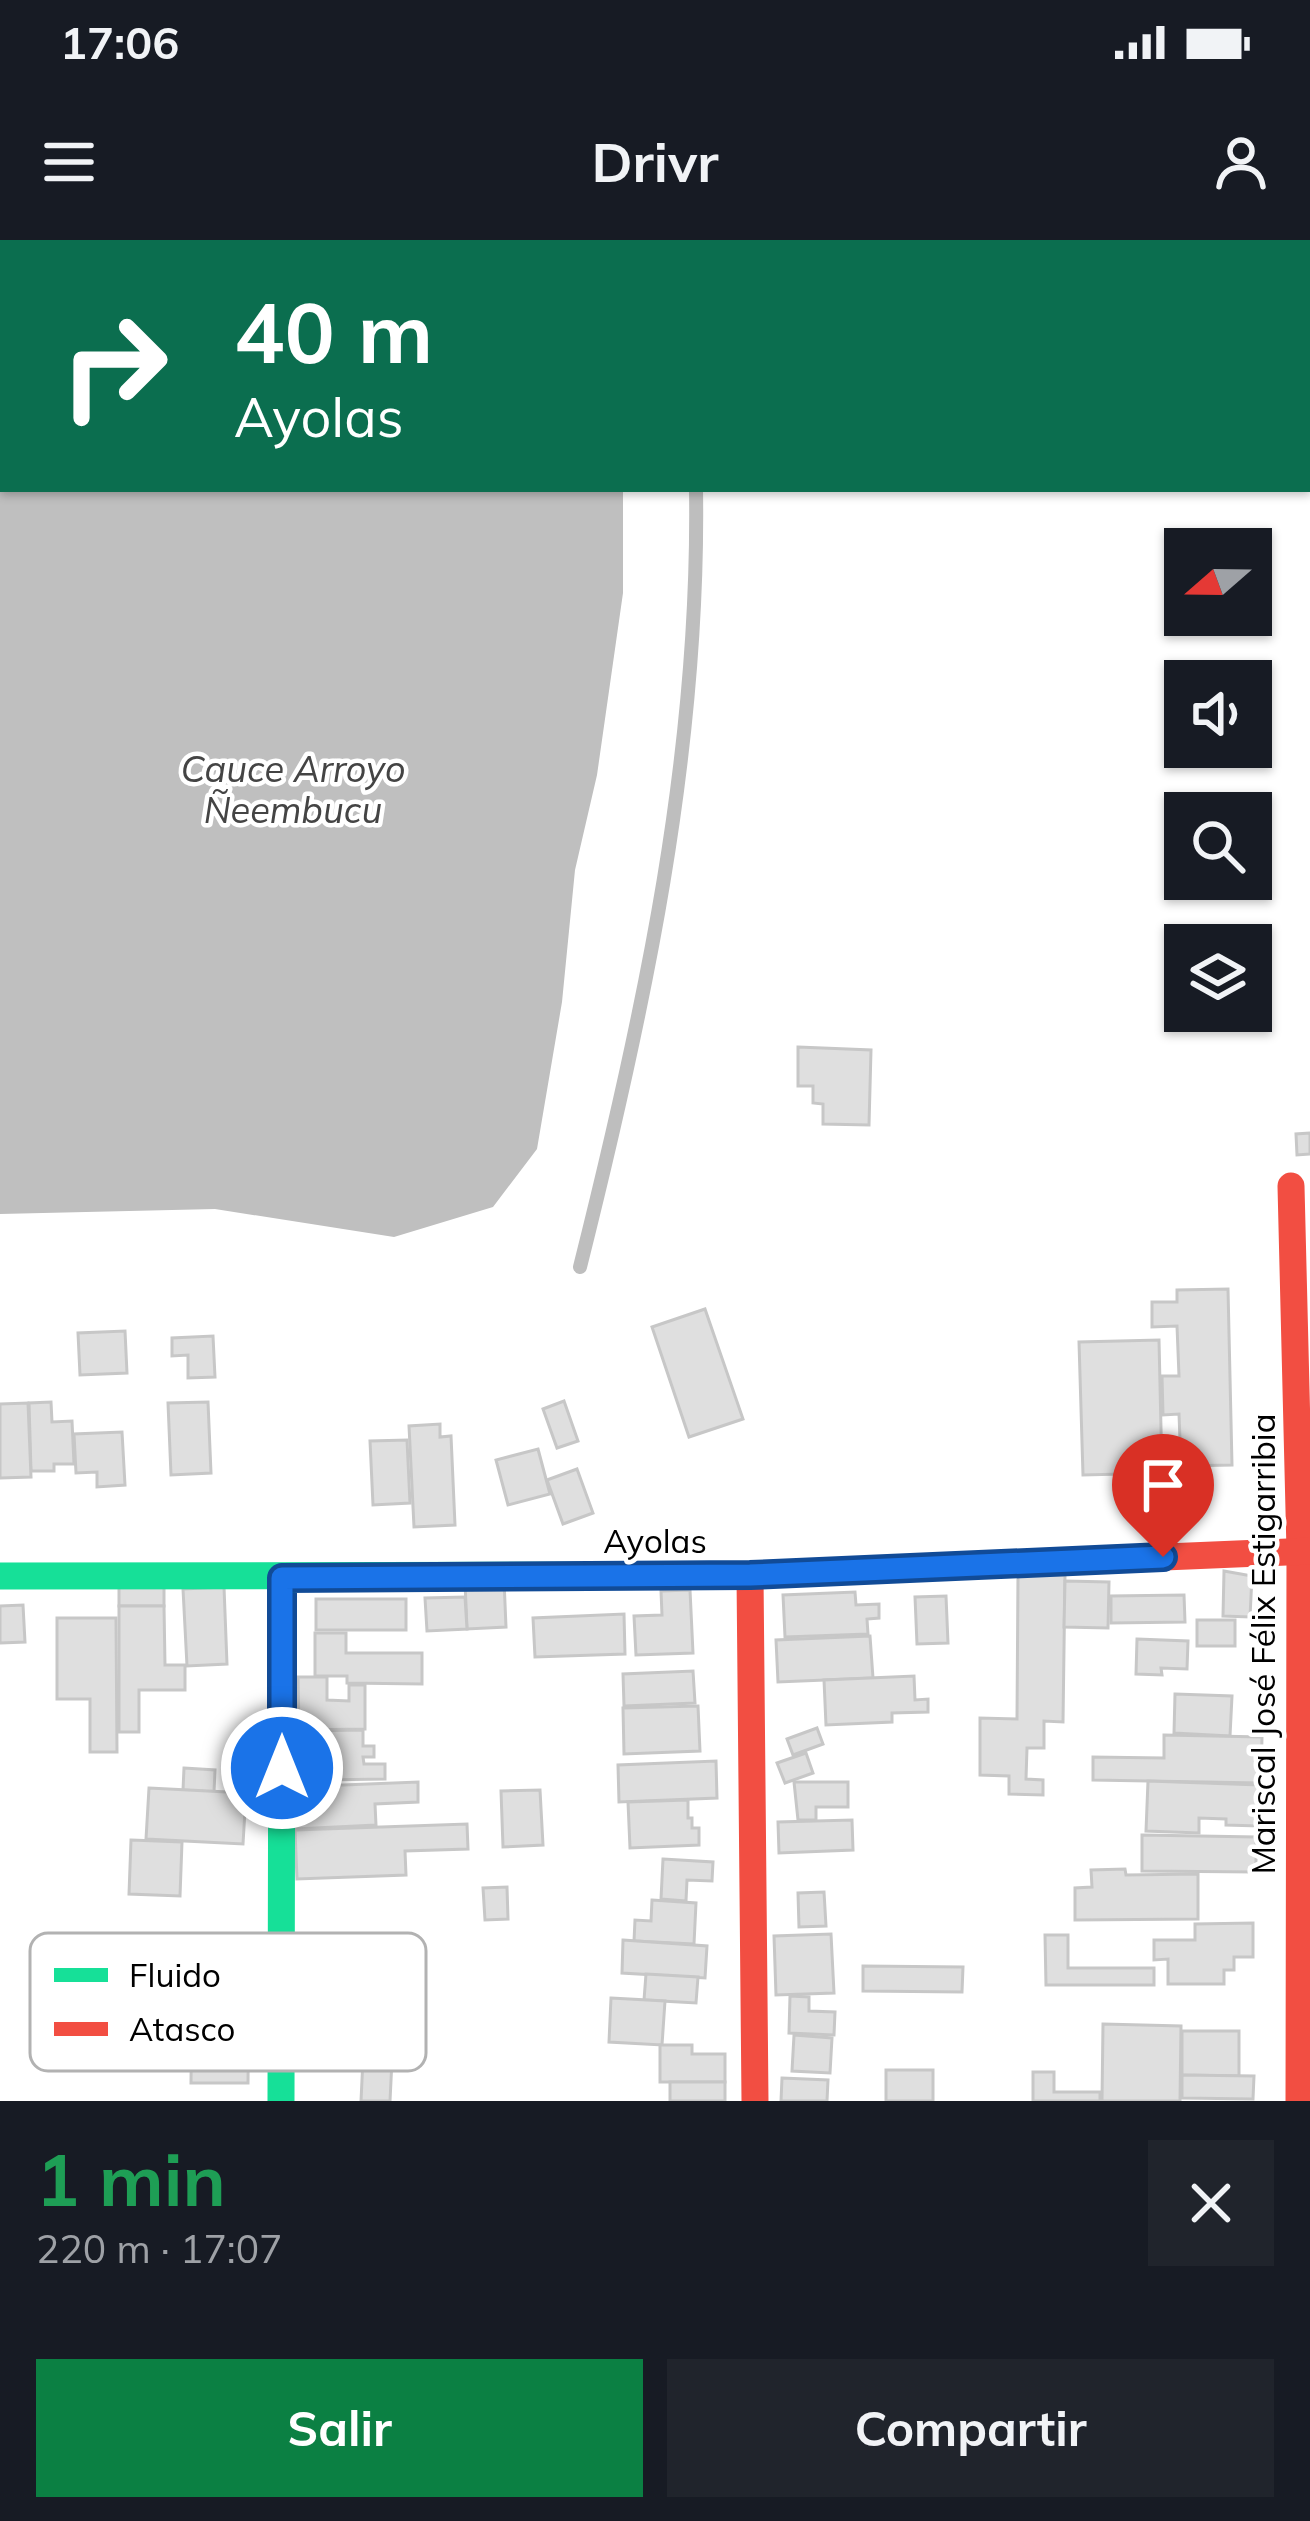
<!DOCTYPE html>
<html lang="es">
<head>
<meta charset="utf-8">
<style>
	:root { --surface:#171b24; --page:#20242c; --text:#f1f3f6; --muted:#9ea1a6; --accent:#0b8043 }
	body { margin:0; font-family:Mulish,sans-serif; background:var(--page); color:var(--text); height:100vh; display:flex; flex-direction:column; font-size:45px; white-space:nowrap }
	* { box-sizing:border-box; margin:0 }
	p { font-size:39px; color:var(--muted) }
	.icon { flex:none; width:66px; height:66px; fill:none; stroke:currentColor; stroke-width:2; stroke-linecap:round; stroke-linejoin:round }
	.map { position:relative; height:1861px; overflow:hidden }
	.sheet { display:flex; flex-direction:column; background:var(--surface); flex:1 }
	.sheet>* { flex:none }
	.hud { position:absolute; left:0px; top:0px; width:1311px; height:252px; box-shadow:0 3px 9px #0004; background:#0b6e4f; color:#fff; overflow:hidden }
	.needle { width:78px; rotate:250deg }
	.buttons { position:absolute; left:1164px; top:288px; display:grid; gap:24px }
	.buttons a { display:grid; place-items:center; width:108px; height:108px; border-radius:0px; background:var(--surface); box-shadow:0 3px 9px #0004; font-size:60px }
	.pin { position:absolute; display:grid; place-items:center; width:102px; height:102px; color:#fff; margin:-123px -51px; border-radius:50% 50% 50% 0; rotate:-45deg; box-shadow:0 0 12px #0007 }
	.pin .icon { rotate:45deg }
	.me { position:absolute; width:132px; margin:-66px; rotate:0deg; stroke-linejoin:round; filter:drop-shadow(0 0 9px #0008) }
	.turn { display:flex; align-items:center; gap:42px; height:252px; padding:0 36px; font-size:54px }
	.turn .icon { width:156px; height:156px; stroke-width:2.5 }
	.turn b { display:block; font-size:84px; line-height:102px }
	.round { display:grid; place-items:center; flex:none; width:126px; height:126px; border-radius:0px; background:var(--page) }
	.summary { display:flex; align-items:center; justify-content:space-between; height:204px; padding:0 36px }
	h1 { font-size:72px; font-weight:700; line-height:90px; color:#1e9e55 }
	.cta { display:flex; gap:24px; margin-top:auto; padding:24px 36px }
	.cta a { flex:1; height:138px; border-radius:0px; background:var(--accent); color:#fff; font-size:48px; font-weight:700; line-height:138px; text-align:center }
	.cta a+a { background:var(--page); color:var(--text) }
	.status { display:flex; justify-content:space-between; align-items:center; height:84px; padding:0 60px; background:var(--surface); direction:ltr }
	.status svg { height:33px; fill:currentColor }
	header { display:flex; justify-content:space-between; align-items:center; height:156px; padding:0 36px; background:var(--surface); font-size:54px; font-weight:700 }
	.map>svg:first-child { display:block }
	.water { fill:#bfbfbf }
	.building { fill:#dfdfdf; stroke:#c7c7c7; stroke-width:3 }
	.lines { fill:none; stroke-linecap:round; stroke-linejoin:round }
	.lane { stroke:#bebebe; stroke-width:14 }
	.street { stroke:#bebebe; stroke-width:27 }
	.fast { stroke:#16e098; stroke-width:27 }
	.jam { stroke:#f24e42; stroke-width:27 }
	.route-casing { stroke:#114b97; stroke-width:30 }
	.route { stroke:#1a73e8; stroke-width:21 }
	.labels { text-anchor:middle; dominant-baseline:central; stroke-width:9; stroke-linejoin:round; paint-order:stroke }
	.street-label { font-size:33px; fill:#000; stroke:#fff }
	.water-label { font-size:36px; font-style:italic; fill:#444; stroke:#fff }
	.key { fill:#fff; stroke:#b2b2b2; stroke-width:3 }
	.key-label { font-size:33px; fill:#000 }
</style>
</head>
<body>
<div class="status"><b>17:06</b><svg viewBox="0 0 49 12"><path d="M0 12V9h3v3zM5 12V6h3v6zM10 12V3h3v9zM15 12V0h3v12zM26 1h20v11H26zM47 4h2v5h-2z"/></svg></div>
<header><svg class="icon" aria-label="menu" viewBox="0 0 24 24"><path d="M4 6h16M4 12h16M4 18h16"/></svg>Drivr<svg class="icon" aria-label="person" viewBox="0 0 24 24"><circle cx="12" cy="8" r="4"/><path d="M4 21q1-7 8-7t8 7"/></svg></header>
<div class="map">
<svg width="1310" height="1861" viewBox="0 0 1310 1861">
	<rect width="100%" height="100%" fill="#fff"/>
	<path class="water" d="M0 0H625L626 3H3V249H623V353L597 535 575 630 562 762 537 909 493 967 394 997 215 969 0 974Z"/>
	<g class="building">
		<path d="M798 807 871 810 869 885 823 884V864L813 863V846H798Z"/>
		<path d="M1310 893V914L1297 915 1296 894Z"/>
		<path d="M1228 1049 1232 1225 1181 1226 1179 1174 1163 1175 1162 1136H1179L1177 1086 1152 1087V1062H1177V1050Z"/>
		<path d="M705 1069 743 1179 689 1197 652 1087Z"/>
		<path d="M125 1091 127 1133 80 1135 78 1093Z"/>
		<path d="M213 1096 215 1137 188 1138V1115L172 1116V1098Z"/>
		<path d="M1159 1100 1162 1233 1083 1235 1079 1102Z"/>
		<path d="M564 1161 578 1201 557 1208 543 1169Z"/>
		<path d="M51 1162 52 1182 72 1181 74 1224H54V1231H31L29 1163Z"/>
		<path d="M208 1162 211 1233 171 1235 168 1163Z"/>
		<path d="M28 1163 31 1237 0 1238V1164Z"/>
		<path d="M440 1184V1197L451 1196 455 1285 414 1287 409 1186Z"/>
		<path d="M122 1192 125 1245 97 1247V1232L76 1233 74 1194Z"/>
		<path d="M407 1200 410 1263 373 1265 370 1201Z"/>
		<path d="M538 1209 550 1254 508 1265 496 1220Z"/>
		<path d="M577 1229 593 1273 563 1284 547 1240Z"/>
		<path d="M1224 1331 1252 1336 1250 1377 1223 1376Z"/>
		<path d="M1018 1334 1065 1335 1063 1482 1044 1481V1508H1027L1026 1539 1043 1540V1555L1009 1554V1536L980 1535V1478L1017 1479Z"/>
		<rect x="119" y="1340" width="45" height="26"/>
		<path d="M504 1340 506 1387 467 1389 465 1342Z"/>
		<path d="M1065 1341 1109 1342 1108 1388 1064 1387Z"/>
		<path d="M224 1347 227 1424 187 1426 183 1349Z"/>
		<path d="M690 1350 693 1413 636 1415 634 1376 662 1375 661 1351Z"/>
		<path d="M855 1352 856 1365 879 1364V1378L867 1379 868 1394 785 1397 783 1355Z"/>
		<path d="M1184 1355 1185 1382 1111 1383V1356Z"/>
		<path d="M946 1356 948 1403 917 1404 915 1357Z"/>
		<path d="M465 1357 467 1389 427 1391 425 1358Z"/>
		<rect x="316" y="1359" width="90" height="31"/>
		<path d="M23 1365 25 1402 0 1403V1366Z"/>
		<path d="M119 1366H164L165 1425H185V1450H139V1492H119Z"/>
		<path d="M624 1374 625 1414 535 1417 533 1378Z"/>
		<path d="M57 1378H116L117 1512H90V1459H57Z"/>
		<rect x="1197" y="1380" width="38" height="26"/>
		<path d="M315 1393H346V1413H422V1444L347 1443V1436H315Z"/>
		<path d="M870 1396 873 1438 778 1442 776 1400Z"/>
		<path d="M1137 1399 1188 1401 1187 1429 1161 1428 1162 1435 1136 1434Z"/>
		<path d="M693 1431 695 1463 624 1466 623 1434Z"/>
		<path d="M914 1436 915 1460 928 1459V1472L892 1473V1482L826 1485 824 1440Z"/>
		<path d="M298 1437H327V1460L349 1461V1445H365V1489L299 1490Z"/>
		<path d="M1175 1454 1232 1456 1230 1496 1174 1493Z"/>
		<path d="M698 1466 700 1511 624 1514 623 1468Z"/>
		<path d="M817 1488 823 1504 793 1515 787 1499Z"/>
		<path d="M363 1490V1506H374V1517H363L364 1524H385V1539L320 1540V1513H299V1491Z"/>
		<path d="M1164 1495 1262 1497 1261 1543 1093 1540V1517L1164 1518Z"/>
		<path d="M806 1513 813 1533 785 1543 777 1523Z"/>
		<path d="M716 1521 717 1558 619 1562 618 1525Z"/>
		<path d="M184 1528 215 1530 214 1552 183 1550Z"/>
		<path d="M1148 1541 1260 1545 1259 1586 1226 1585V1579L1199 1578V1593L1146 1591Z"/>
		<path d="M418 1542V1562L375 1564 376 1585 295 1589 293 1547Z"/>
		<path d="M794 1542H848V1567H816V1580H798Z"/>
		<path d="M149 1548 246 1553 243 1604 146 1599Z"/>
		<path d="M540 1550 543 1605 503 1607 501 1551Z"/>
		<path d="M688 1560V1578H692V1588H699V1605L630 1608 628 1562Z"/>
		<path d="M852 1580 853 1610 779 1613 778 1582Z"/>
		<path d="M467 1584 468 1609 405 1611 406 1635 297 1639 295 1590Z"/>
		<path d="M1142 1595 1256 1597V1632L1142 1631Z"/>
		<path d="M131 1600 182 1602 180 1656 129 1654Z"/>
		<path d="M663 1619 713 1622 712 1641 687 1640 686 1661 661 1659Z"/>
		<path d="M1125 1629 1126 1635 1198 1634V1679L1075 1680V1648L1092 1647 1091 1630Z"/>
		<path d="M507 1647 508 1679 485 1680 483 1648Z"/>
		<path d="M824 1652 826 1686 799 1687 798 1653Z"/>
		<path d="M652 1660 696 1663 694 1704 634 1701 635 1680 651 1681Z"/>
		<path d="M1253 1683V1717H1234V1730H1224V1744H1168V1719L1154 1720V1700H1195V1684Z"/>
		<path d="M831 1694 834 1753 776 1755 774 1696Z"/>
		<path d="M1045 1695H1068V1728H1154V1745H1046Z"/>
		<path d="M623 1700 707 1706 705 1738 622 1733Z"/>
		<path d="M863 1726 963 1727 962 1752 863 1751Z"/>
		<path d="M646 1734 698 1737 696 1763 644 1760Z"/>
		<path d="M192 1743H249L248 1843H191Z"/>
		<path d="M790 1756 809 1757V1771L835 1772 834 1795 789 1793Z"/>
		<path d="M611 1758 665 1761 662 1805 609 1802Z"/>
		<path d="M1103 1784 1181 1786 1180 1861H1102Z"/>
		<path d="M1182 1791H1239V1836L1182 1835Z"/>
		<path d="M794 1795 832 1798 830 1833 792 1831Z"/>
		<path d="M660 1805H692V1814H725V1842H660Z"/>
		<path d="M363 1819 392 1820 390 1861H361Z"/>
		<rect x="886" y="1830" width="47" height="31"/>
		<path d="M1033 1832H1054V1852H1100V1861H1033Z"/>
		<path d="M1182 1835 1254 1836 1253 1859 1182 1858Z"/>
		<path d="M782 1838 828 1840 827 1861H781Z"/>
		<rect x="670" y="1842" width="55" height="19"/>
	</g>
	<g class="lines">
		<g class="lane">
			<path d="M693 0V3"/>
			<path d="M580 1027C644 772 700 513 696 249"/>
		</g>
		<g class="street">
			<path d="M1098 0V3"/>
			<path d="M1308 55H1310"/>
		</g>
		<g class="fast">
			<path d="M0 1336 750 1335 834 1331"/>
			<path d="M281 1861 282 1338"/>
		</g>
		<g class="jam">
			<path d="M1291 946 1300 1311 1299 1861"/>
			<path d="M834 1331 1310 1311"/>
			<path d="M750 1335 755 1861"/>
		</g>
	</g>
	<g class="lines">
		<defs>
			<path id="route" d="M282 1528V1338L750 1335 1163 1317"/>
		</defs>
		<use href="#route" class="route-casing"/>
		<use href="#route" class="route"/>
	</g>
	<g class="labels">
		<g class="street-label">
			<text x="655" y="1300">Ayolas</text>
			<text transform="translate(1262 1404) rotate(-90)">Mariscal José Félix Estigarribia</text>
		</g>
		<g class="water-label">
			<text x="293" y="528">Cauce Arroyo<tspan x="293" dy="41">Ñeembucu</tspan></text>
		</g>
	</g>
	<rect x="30" y="1693" width="396" height="138" rx="18" class="key"/>
	<rect x="54" y="1728" width="54" height="14" fill="#16e098"/>
	<rect x="54" y="1782" width="54" height="14" fill="#f24e42"/>
	<g class="key-label">
		<text x="129" y="1747">Fluido</text>
		<text x="129" y="1801">Atasco</text>
	</g>
</svg>
<div class="buttons">
<a><svg class="needle" viewBox="-14 -14 28 28"><path d="M0-13l5 13h-10z" fill="#e53935"/><path d="M0 13l5-13h-10z" fill="#9ea1a6"/></svg></a>
<a><svg class="icon" aria-label="sound" viewBox="0 0 24 24"><path d="M4 9h4l5-4v14l-5-4H4zM17 9q2 3 0 6"/></svg></a>
<a><svg class="icon" aria-label="search" viewBox="0 0 24 24"><circle cx="10" cy="10" r="6"/><path d="M15 15l6 6"/></svg></a>
<a><svg class="icon" aria-label="layers" viewBox="0 0 24 24"><path d="M12 4l9 5-9 5-9-5zM3 14l9 5 9-5"/></svg></a>
</div>
<div class="pin" style="left:1163px;top:1317px;background:#d93025"><svg class="icon" aria-label="arrive" viewBox="0 0 24 24"><path d="M6 21V4h12l-3 4 3 4H6"/></svg></div>
<svg class="me" style="left:282px;top:1528px" viewBox="-20 -20 40 40"><circle r="17" fill="#1a73e8" stroke="#fff" stroke-width="3"/><path d="M0-11L8 9 0 5-8 9z" fill="#fff"/></svg>
<div class="hud">
<div class="turn"><svg class="icon" aria-label="right" viewBox="0 0 24 24"><path d="M7 20v-9h11M14 6l5 5-5 5"/></svg><div><b>40 m</b>Ayolas</div></div>
</div>
</div>
<section class="sheet">
<div class="summary"><div><h1>1 min</h1><p>220 m · 17:07</p></div><a class="round"><svg class="icon" aria-label="close" viewBox="0 0 24 24"><path d="M6 6l12 12M18 6L6 18"/></svg></a></div>
<div class="cta"><a>Salir</a><a>Compartir</a></div>
</section>
</body>
</html>
